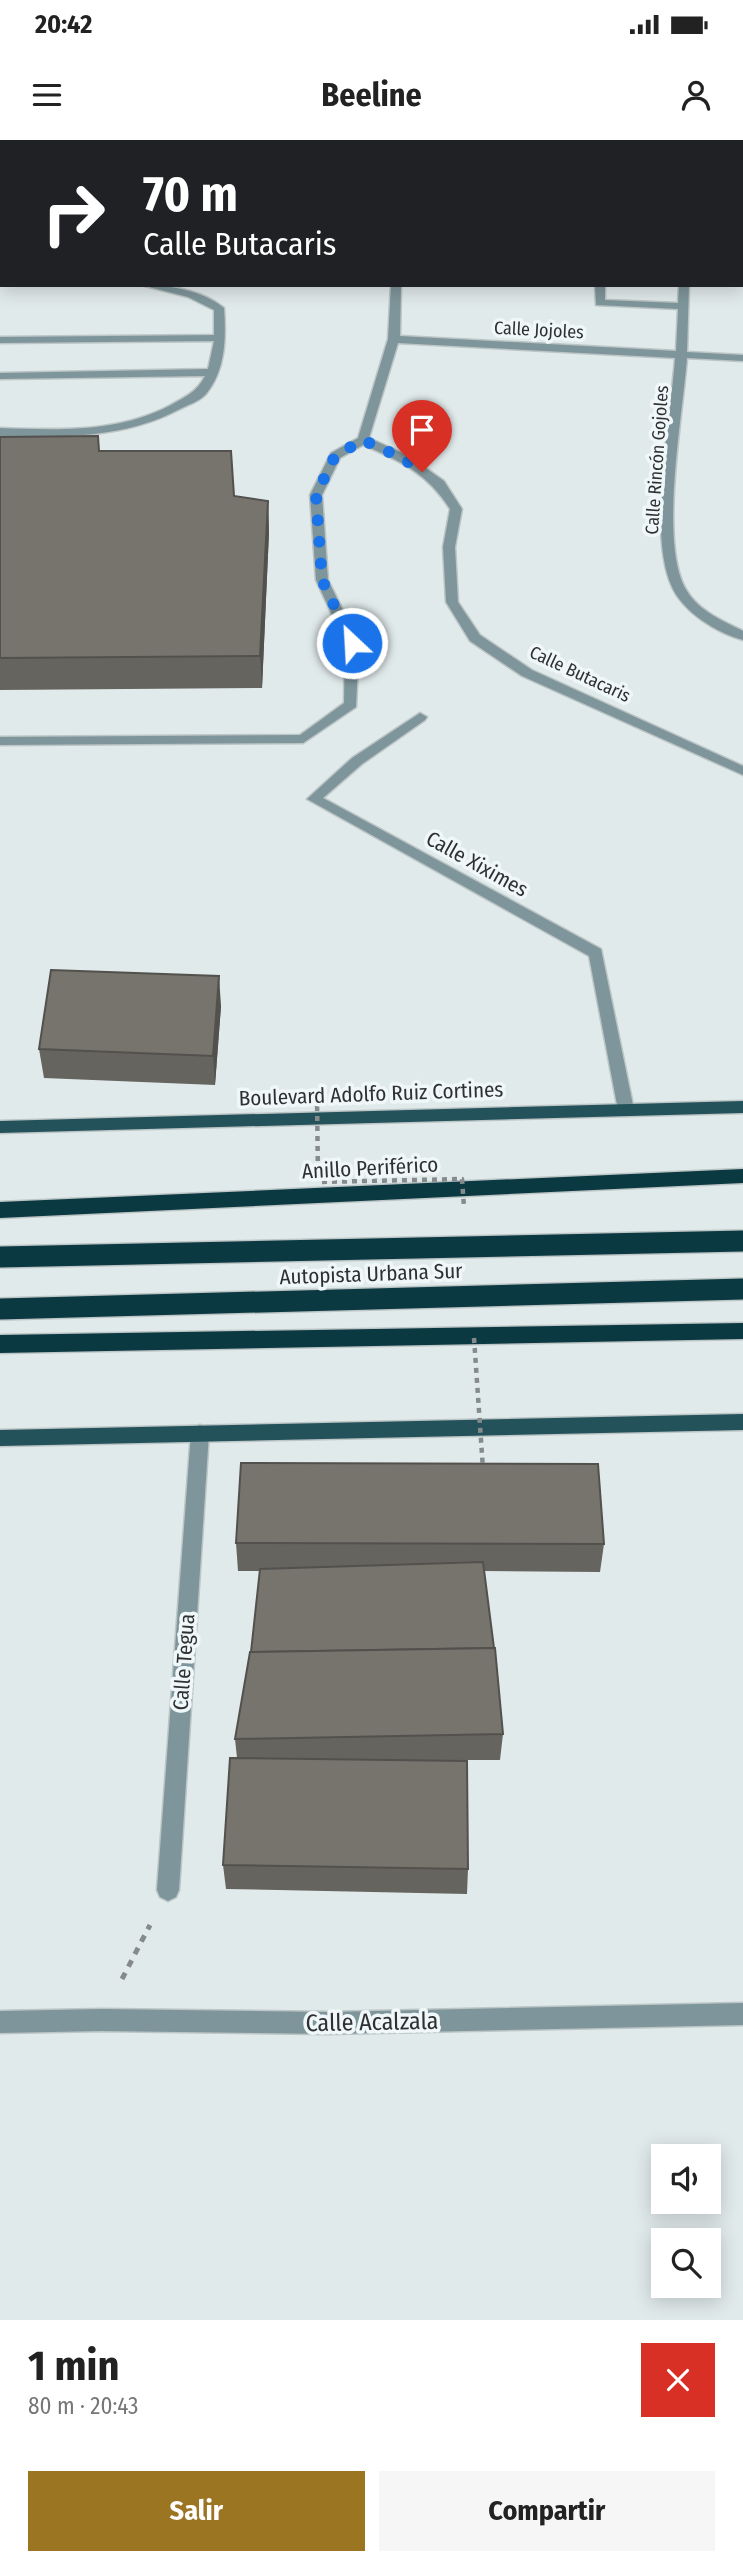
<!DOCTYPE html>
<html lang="es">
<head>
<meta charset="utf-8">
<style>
	:root { --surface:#fff; --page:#f6f6f6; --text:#222; --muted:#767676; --accent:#9b7521 }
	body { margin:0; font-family:"Fira Sans Condensed",sans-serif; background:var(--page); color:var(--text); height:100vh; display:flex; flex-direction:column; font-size:26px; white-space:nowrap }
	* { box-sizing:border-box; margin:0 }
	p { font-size:23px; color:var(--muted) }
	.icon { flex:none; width:38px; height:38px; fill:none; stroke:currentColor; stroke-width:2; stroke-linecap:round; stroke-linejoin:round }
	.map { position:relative; height:2180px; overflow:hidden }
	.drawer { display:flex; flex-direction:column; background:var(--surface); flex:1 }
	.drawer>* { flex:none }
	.guide { position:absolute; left:0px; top:0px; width:744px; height:147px; box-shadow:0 4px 18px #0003; background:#202124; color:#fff; overflow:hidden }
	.fabs { position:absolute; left:651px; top:2004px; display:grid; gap:14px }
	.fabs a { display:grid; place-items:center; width:70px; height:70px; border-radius:0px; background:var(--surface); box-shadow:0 4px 18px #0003; font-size:35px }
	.pin { position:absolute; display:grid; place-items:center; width:60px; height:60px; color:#fff; margin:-72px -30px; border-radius:50% 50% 50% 0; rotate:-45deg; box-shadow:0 0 7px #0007 }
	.pin .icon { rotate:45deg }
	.me { position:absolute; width:77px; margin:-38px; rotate:335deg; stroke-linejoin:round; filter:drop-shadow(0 0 5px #0008) }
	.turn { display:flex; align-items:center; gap:24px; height:147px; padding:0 28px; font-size:32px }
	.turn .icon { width:91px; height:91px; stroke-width:2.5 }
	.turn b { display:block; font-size:49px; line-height:60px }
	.round { display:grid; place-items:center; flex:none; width:74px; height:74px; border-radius:0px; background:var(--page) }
	.headline { display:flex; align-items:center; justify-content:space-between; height:119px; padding:0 28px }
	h1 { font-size:42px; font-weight:700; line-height:52px }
	.cta { display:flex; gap:14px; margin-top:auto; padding:14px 28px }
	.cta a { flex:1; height:80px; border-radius:0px; background:var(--accent); color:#fff; font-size:28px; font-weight:700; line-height:80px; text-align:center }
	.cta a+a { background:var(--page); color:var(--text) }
	.status { display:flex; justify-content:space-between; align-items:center; height:49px; padding:0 35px; background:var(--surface); direction:ltr }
	.status svg { height:19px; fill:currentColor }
	header { display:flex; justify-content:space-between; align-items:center; height:91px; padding:0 28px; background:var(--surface); font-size:32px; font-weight:700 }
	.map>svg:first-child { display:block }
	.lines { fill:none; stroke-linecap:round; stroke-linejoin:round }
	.minor-casing { stroke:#bdc5c6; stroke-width:3 }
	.major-casing { stroke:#bdc5c6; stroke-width:3 }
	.highway-casing { stroke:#bdc5c6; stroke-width:3 }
	.path { stroke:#858b8c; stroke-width:5; stroke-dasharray:7 7; stroke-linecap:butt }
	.minor { fill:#7e969b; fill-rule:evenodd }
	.major { fill:#23525b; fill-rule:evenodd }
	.highway { fill:#0b3941; fill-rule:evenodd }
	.highway-bridge-casing { stroke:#bdc5c6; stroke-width:24; stroke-linecap:butt }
	.path-bridge { stroke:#858b8c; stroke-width:4.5; stroke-dasharray:5 5; stroke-linecap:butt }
	.highway-bridge { stroke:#0b3941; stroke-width:21 }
	.wall { fill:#66645f }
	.shaded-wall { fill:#53514d }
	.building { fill:#77746e; stroke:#53514d; stroke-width:2 }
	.route { stroke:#1a73e8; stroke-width:12; stroke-dasharray:0 21.6 }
	.labels { text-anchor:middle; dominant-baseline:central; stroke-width:7; stroke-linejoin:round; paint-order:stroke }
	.far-street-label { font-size:18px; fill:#2e3132; stroke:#eff7f9 }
	.street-label { font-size:21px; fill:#2e3132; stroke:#eff7f9 }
	.near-street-label { font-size:24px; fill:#2e3132; stroke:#eff7f9 }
</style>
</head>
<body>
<div class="status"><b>20:42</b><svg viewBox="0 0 49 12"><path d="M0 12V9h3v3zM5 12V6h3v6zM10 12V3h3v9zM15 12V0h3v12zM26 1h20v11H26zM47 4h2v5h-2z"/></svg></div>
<header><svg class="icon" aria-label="menu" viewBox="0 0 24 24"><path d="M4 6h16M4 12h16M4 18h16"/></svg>Beeline<svg class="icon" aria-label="person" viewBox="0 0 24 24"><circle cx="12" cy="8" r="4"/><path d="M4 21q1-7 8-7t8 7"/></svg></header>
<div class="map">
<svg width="743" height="2180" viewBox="0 0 743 2180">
	<rect width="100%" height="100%" fill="#e1eaeb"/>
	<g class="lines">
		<defs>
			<g id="minor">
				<path d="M145 0H155L144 2Z"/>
				<rect x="430" y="0" width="10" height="2"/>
				<rect x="723" y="0" width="10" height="2"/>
				<rect x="0" y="130" width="2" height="6"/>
				<path d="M141 145C169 145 202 150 224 168 226 197 226 230 206 254 199 262 187 265 178 270 122 299 62 297 0 296V288C58 290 116 293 169 266 185 257 197 252 205 236L0 239V233L208 229 214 201 0 203V197L214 195V170L188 157Z"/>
				<path d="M391 145H401L400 196 676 211 678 169 596 165 595 145H605V160L678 163 679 145H689L687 212 743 215V221L687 218C683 274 658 406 687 451 699 471 723 481 743 491V500C717 493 683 472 672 447 647 393 671 278 675 218L398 203 369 298 409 316 444 341 462 369 455 407 458 462 480 495 532 530 743 626V635L522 536 470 501 446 462 443 407 450 369C426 332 402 322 363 305L340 318 322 355 328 440 359 503 356 567 303 603 0 605V597L300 595 344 563 345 503 316 440 310 355 331 313 358 298 388 199Z"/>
				<path d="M420 573 427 577 425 580 362 624 323 658 601 809 634 970 632 974 626 976 618 970 589 816 307 659 352 618Z"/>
				<path d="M200 1285 207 1288 209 1293 179 1750 176 1757 168 1761 160 1757 157 1750 191 1293 193 1288Z"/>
				<path d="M743 1863V1885L328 1894 102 1891 0 1893V1871L102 1869 328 1872Z"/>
			</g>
			<g id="major">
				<path d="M743 961V973L0 993V981Z"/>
				<path d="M743 1274V1290L0 1306V1290Z"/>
			</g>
			<g id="highway">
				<path d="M743 1029V1043L0 1078V1062Z"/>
				<path d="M743 1183V1199L0 1213V1195Z"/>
			</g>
		</defs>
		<use href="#minor" class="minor-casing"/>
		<use href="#major" class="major-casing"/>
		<use href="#highway" class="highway-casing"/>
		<path class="path" d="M122 1839 150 1785"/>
		<use href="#minor" class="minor"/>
		<use href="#major" class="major"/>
		<use href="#highway" class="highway"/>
		<defs>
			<g id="highway-bridge">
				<path d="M0 1117 743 1101"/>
				<path d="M0 1169 743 1149"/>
			</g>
		</defs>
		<use href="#highway-bridge" class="highway-bridge-casing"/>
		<g class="path-bridge">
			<path d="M317 956 318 1042 462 1039 464 1067"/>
			<path d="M474 1198 483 1329"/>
		</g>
		<use href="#highway-bridge" class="highway-bridge"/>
	</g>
	<g class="wall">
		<path d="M0 297 100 311 234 356 268 361 269 392 262 548 0 550Z"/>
		<path d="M221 866 215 945 44 938 39 909Z"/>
		<path d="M236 1403 604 1404 600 1432 484 1431 503 1594 500 1620H465L468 1729 467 1754 226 1749 223 1725 237 1618 235 1599 251 1512 260 1431H238Z"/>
	</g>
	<g class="shaded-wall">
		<path d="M268 361 269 392 262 548 260 516Z"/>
		<path d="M219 836 221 866 215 945 213 916Z"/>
	</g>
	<g class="building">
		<path d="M98 296 99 311H231L234 356 268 361 260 516 0 518V297Z"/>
		<path d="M51 830 219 836 213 916 39 909Z"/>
		<path d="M241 1323 598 1324 604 1404 236 1403Z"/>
		<path d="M483 1422 494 1508 251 1512 260 1429Z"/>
		<path d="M495 1508 503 1594 235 1599 250 1512Z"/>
		<path d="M230 1618 467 1621 468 1729 223 1725Z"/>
	</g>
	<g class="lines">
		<path class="route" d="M352 503 322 440 316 355 335 316 363 300 404 319 422 332"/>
	</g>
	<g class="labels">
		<g class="far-street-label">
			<text transform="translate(539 190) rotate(3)">Calle Jojoles</text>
			<text transform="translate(657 320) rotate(-86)">Calle Rincón Gojoles</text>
			<text transform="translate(580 534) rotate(25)">Calle Butacaris</text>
		</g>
		<g class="street-label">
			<text transform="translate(477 724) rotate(29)">Calle Xiximes</text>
			<text transform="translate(371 954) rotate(-2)">Boulevard Adolfo Ruiz Cortines</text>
			<text transform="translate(370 1028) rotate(-3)">Anillo Periférico</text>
			<text transform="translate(371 1134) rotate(-2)">Autopista Urbana Sur</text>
			<text transform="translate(184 1522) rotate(-86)">Calle Tegua</text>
		</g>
		<g class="near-street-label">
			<text transform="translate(372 1882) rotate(-1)">Calle Acalzala</text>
		</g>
	</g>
</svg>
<div class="fabs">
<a><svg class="icon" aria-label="sound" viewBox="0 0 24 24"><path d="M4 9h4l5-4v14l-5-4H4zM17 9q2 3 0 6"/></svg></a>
<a><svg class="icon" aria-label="search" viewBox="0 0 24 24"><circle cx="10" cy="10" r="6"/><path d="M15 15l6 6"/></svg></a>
</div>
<div class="pin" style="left:422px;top:332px;background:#d93025"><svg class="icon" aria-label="arrive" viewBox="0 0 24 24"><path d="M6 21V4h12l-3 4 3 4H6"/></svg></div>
<svg class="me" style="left:352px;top:503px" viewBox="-20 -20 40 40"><circle r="17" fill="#1a73e8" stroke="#fff" stroke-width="3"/><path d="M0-11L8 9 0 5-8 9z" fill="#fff"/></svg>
<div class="guide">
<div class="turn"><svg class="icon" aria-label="right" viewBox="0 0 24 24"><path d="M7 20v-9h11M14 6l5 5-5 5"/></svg><div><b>70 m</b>Calle Butacaris</div></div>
</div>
</div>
<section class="drawer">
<div class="headline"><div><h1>1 min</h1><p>80 m · 20:43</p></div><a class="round" style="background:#d93025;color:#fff"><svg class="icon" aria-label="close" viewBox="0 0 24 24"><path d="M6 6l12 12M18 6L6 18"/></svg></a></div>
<div class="cta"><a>Salir</a><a>Compartir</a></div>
</section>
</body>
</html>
